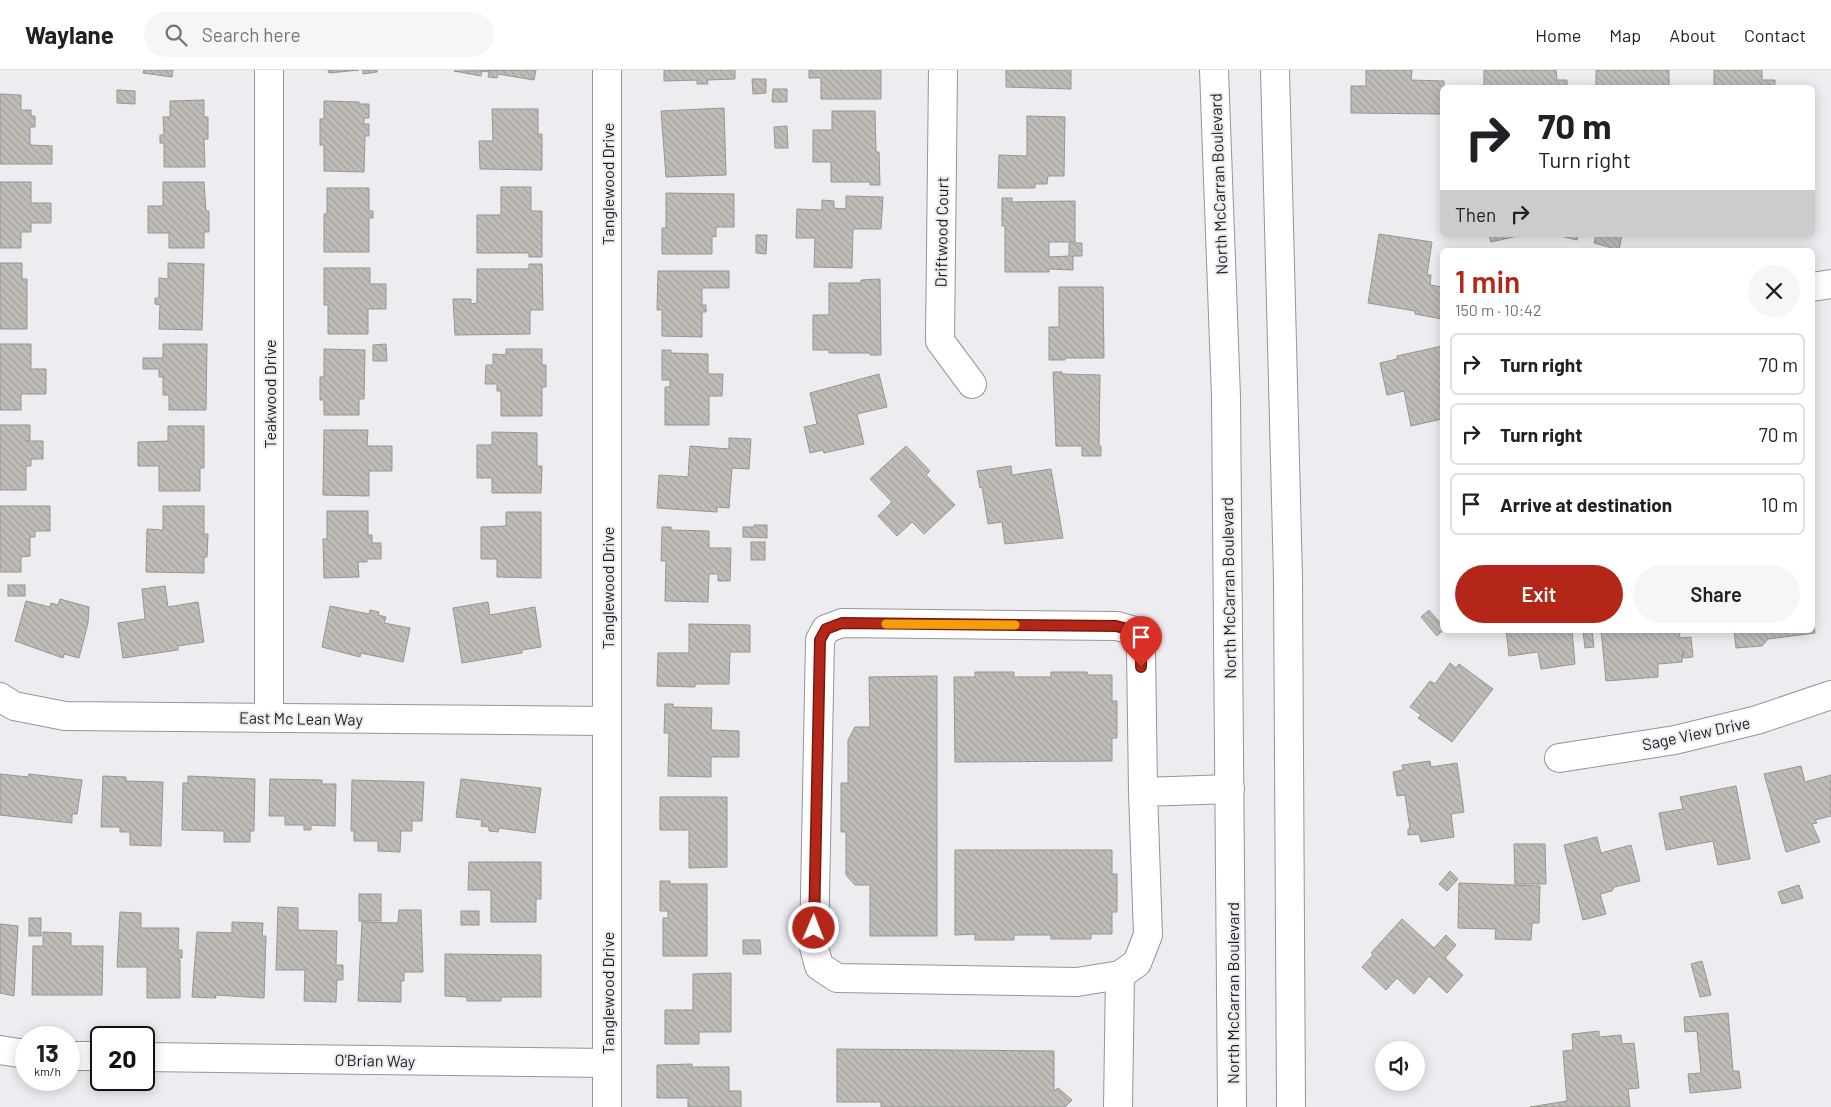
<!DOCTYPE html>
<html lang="en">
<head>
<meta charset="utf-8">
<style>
	:root { --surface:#fff; --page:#f6f6f6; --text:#202124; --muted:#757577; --line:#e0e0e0; --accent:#b42718 }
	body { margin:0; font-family:Barlow,sans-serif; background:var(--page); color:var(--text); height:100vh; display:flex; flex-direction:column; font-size:19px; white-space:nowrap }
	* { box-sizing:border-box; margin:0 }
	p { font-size:16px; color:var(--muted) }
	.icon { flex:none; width:28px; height:28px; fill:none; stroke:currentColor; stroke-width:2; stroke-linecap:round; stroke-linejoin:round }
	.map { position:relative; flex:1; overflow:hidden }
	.side { position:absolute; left:1440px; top:178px; width:375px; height:385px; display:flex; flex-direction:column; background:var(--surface); border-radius:8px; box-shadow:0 2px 12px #0003 }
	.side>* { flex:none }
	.hud { position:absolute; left:1440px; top:15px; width:375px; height:152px; border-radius:8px; box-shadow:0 2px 12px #0003; background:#fff; color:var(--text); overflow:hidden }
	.buttons { position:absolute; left:1375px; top:971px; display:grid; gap:10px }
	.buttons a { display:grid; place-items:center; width:50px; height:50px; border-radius:50%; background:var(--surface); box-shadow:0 2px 12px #0003; font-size:25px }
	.speed { position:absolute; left:15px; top:956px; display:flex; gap:10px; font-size:25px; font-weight:700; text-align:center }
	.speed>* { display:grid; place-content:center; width:65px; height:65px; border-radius:50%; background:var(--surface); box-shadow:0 2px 12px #0003; line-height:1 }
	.speed small { font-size:12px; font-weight:400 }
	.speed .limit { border:2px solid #111; border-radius:8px; background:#fff; color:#111 }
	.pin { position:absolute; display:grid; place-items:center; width:42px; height:42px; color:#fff; margin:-51px -21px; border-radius:50% 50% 50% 0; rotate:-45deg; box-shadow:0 0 5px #0007 }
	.pin .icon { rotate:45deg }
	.me { position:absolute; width:55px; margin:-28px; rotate:1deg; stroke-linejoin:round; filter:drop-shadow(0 0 4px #0008) }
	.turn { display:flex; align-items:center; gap:18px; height:105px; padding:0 15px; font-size:22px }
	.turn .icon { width:65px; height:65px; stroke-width:2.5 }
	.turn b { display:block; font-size:35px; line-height:42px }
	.then { display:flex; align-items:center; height:48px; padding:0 15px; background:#0003; gap:10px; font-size:19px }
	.round { display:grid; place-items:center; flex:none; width:52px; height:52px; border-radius:26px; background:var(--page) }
	.overview { display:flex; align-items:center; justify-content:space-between; height:85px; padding:0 15px }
	h1 { font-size:30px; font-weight:600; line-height:38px; color:var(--accent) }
	.primary-button { display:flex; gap:10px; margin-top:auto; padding:10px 15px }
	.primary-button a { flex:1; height:58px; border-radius:30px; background:var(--accent); color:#fff; font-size:20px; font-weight:600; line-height:58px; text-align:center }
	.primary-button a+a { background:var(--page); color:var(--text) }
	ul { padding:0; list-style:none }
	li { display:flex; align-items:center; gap:15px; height:62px; margin:0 10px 8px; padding:0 5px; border:2px solid var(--line); border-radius:8px }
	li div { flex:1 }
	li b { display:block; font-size:19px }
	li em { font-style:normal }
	header { display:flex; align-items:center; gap:30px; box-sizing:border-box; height:70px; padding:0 25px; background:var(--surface); border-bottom:1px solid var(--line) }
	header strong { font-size:24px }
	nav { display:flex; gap:28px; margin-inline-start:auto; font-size:18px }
	.search { width:350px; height:45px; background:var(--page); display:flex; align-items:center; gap:12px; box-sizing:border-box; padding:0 18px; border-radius:28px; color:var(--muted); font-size:19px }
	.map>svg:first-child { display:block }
	.building { fill:url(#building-back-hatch); stroke:#999691 }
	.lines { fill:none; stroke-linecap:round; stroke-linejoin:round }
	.minor-casing { stroke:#95959a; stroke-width:30 }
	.major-casing { stroke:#95959a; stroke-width:30 }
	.minor { stroke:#fff; stroke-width:28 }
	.major { stroke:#fff; stroke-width:28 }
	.route-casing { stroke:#751910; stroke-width:12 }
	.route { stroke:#b42718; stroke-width:9 }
	.slow { stroke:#f59e0b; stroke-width:9 }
	.labels { text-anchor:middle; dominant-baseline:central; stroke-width:4; stroke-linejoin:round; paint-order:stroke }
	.street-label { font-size:16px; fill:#1f1f21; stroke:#ececf1 }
</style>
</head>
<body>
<header>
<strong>Waylane</strong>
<div class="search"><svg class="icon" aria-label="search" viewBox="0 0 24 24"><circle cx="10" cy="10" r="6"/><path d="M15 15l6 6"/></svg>Search here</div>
<nav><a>Home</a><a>Map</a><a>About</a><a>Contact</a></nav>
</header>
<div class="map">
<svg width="1831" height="1037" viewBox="0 0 1831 1037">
	<defs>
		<pattern id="building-back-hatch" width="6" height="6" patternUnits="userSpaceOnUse" patternTransform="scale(1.25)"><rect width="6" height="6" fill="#c0bdb8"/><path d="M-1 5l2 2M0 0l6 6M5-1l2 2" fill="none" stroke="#a5a29e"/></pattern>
	</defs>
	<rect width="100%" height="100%" fill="#ececf1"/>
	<g class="building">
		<path d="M144 0H173L172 7 143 3Z"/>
		<path d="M328 0H359L329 3Z"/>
		<path d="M363 0H377V2L363 4Z"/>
		<path d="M536 0 534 10 498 4 497 8 488 7 489 2 482 1 481 6 454 1Z"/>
		<path d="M664 0H735V9L707 10 708 14H697V10L664 11Z"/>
		<path d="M809 0H881V29H821V8H809Z"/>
		<path d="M1006 0H1071V19L1006 17Z"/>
		<path d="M1366 0H1412L1411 10 1444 11 1442 44 1351 43V16H1366Z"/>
		<path d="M1484 0H1556L1557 10H1567V18H1484Z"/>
		<rect x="1596" y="0" width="73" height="18"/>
		<path d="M1714 0H1762V10H1775V18H1714Z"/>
		<path d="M752 9H766V23L753 24Z"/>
		<path d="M773 19H787V32H772Z"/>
		<path d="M117 20 135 21V34L117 33Z"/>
		<path d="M0 24 21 25V40H31V46H35V57H30V75L52 76V94H0Z"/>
		<path d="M204 30V47H208V69H204L205 97H164V73H160V65H164L163 47H170V31Z"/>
		<path d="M324 31 359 32V34H369V48H364V54H369V66H365L364 102 324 101V75H320V49H324Z"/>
		<path d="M724 38 726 105 666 107 661 41Z"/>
		<path d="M492 39H538V64H542V100L480 99 479 71H493Z"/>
		<path d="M832 41H875L876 82H879L880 115H870V112H831V92H813V60H832Z"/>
		<path d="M1027 46 1065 47 1064 106H1048L1047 114H1035V118H998L999 85 1027 86Z"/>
		<path d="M787 56 788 78H775L774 57Z"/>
		<path d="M0 112H31V133H51V153H31V162H21V178H0Z"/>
		<path d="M163 112H204L206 141H209V162H204V178H169V163H148V136H163Z"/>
		<path d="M501 117H531V141H542V187H529V183H477V145H501Z"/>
		<path d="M327 118H369V141H373V148H369V182H324V144H327Z"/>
		<path d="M666 123 734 124V157H716V167L712 166V184H662V158H666Z"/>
		<path d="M846 126 883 127 881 159H853L852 198 814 197 815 168H796L797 139 822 140V130L834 131V138L846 139Z"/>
		<path d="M1002 128H1012V132L1075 131V172H1049V187L1069 186V173H1082V186H1073V200L1049 199V202H1005V156H1002Z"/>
		<path d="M1379 164 1432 172 1427 205H1431L1430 215 1442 217V249L1415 244V241L1368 233Z"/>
		<path d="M756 165H767L766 184 756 183Z"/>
		<path d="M1489 165H1522L1491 172Z"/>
		<path d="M1557 165H1578L1577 170Z"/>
		<path d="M1596 165H1622L1619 180 1594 173Z"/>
		<path d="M0 193H22V209H27V259H0Z"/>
		<path d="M168 193 204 194 202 260 159 259 160 235 155 234V228H159V208L168 209Z"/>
		<path d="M529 194H542L543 240H530V264L455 265 453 229H471V234L477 233V199H529Z"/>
		<path d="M324 198H370V214H386V239H368V264H328V235H324Z"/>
		<path d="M658 201H729V218H702V235H706V242H702V267L662 266V240H657Z"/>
		<path d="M880 209 881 285H870V283H829V280H813V245H829V213H861V210Z"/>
		<path d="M1059 217H1103L1104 288H1065V290H1049V257H1059Z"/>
		<path d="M0 274H31V299H46V324H21V340H0Z"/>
		<path d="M163 274H207L206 340H169V325H163V307H159V299H143V288H163Z"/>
		<path d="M386 274 387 291H373V275Z"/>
		<path d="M1442 276V349L1411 356 1404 321 1387 325 1380 293 1397 289V286Z"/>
		<path d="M324 279 365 280 364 329H359V345H324V330H320V307H324Z"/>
		<path d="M506 279H542V295H546V317H542V346H501V321H497V314H485L486 295H493V284L506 285Z"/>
		<path d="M662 280H671V283L708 284V304H723L722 326H709V355H665V317H670V310H662Z"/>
		<path d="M1053 302H1062V304L1100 305 1099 376H1101V386H1082V376H1056Z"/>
		<path d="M879 304 887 337 857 344 864 374 824 383 823 380 810 383 804 357 817 354 810 323Z"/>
		<path d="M0 355H30V370L26 371H43V389H31V396H26V420H0Z"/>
		<path d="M168 356H204V398H200V421H159V396H138V372L168 371Z"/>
		<path d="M324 360H368L367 376H392V401H369V426L323 425Z"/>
		<path d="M492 362 537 363V396H542L541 423H492V408H477V375H492Z"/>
		<path d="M729 368 751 369 749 399 732 398 729 438 717 437V442L657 438 659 405 688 407 690 376 729 379Z"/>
		<path d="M906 376 930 401 926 405 955 435 924 464 912 452 897 466 878 446 892 432 870 409Z"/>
		<path d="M1011 396 1012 405 1051 399 1063 468 1005 474 1002 452 988 454 982 417 980 418 977 401Z"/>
		<path d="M0 436H50V461H35V467H30V486L21 487V502H0Z"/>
		<path d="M163 436H204V464H208L207 487H204V503L146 502 147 459 163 460Z"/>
		<path d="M327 441H368V465H372V473H381V489H367V492H358L359 507 324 508 323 469H327Z"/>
		<path d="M506 442H541V508L497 507V489H481V457L506 456Z"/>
		<path d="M754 455H767V468L743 467V457H754Z"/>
		<path d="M662 457H671V460L709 461V478H731L730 511H718V504H709L708 532 665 531 666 491H661Z"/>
		<rect x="751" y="472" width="14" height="18"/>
		<rect x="8" y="515" width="17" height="11"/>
		<path d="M165 516 168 537 198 532 204 572 178 576V580L123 588 118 553 145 549 142 519Z"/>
		<path d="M60 529 89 537 88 553 79 588 64 584 63 588 15 571 26 531 50 537 51 533 58 535Z"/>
		<path d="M488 532 490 545 535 537 541 577 522 580V583L462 593 453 538Z"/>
		<path d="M330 536 369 544 370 540 379 542 378 545 386 547 384 553 410 558 403 592 361 583 360 587 322 577Z"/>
		<path d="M1429 540 1442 555 1443 560 1437 566 1421 547Z"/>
		<path d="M1812 540 1815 563 1768 569 1762 576 1736 578 1734 560H1812Z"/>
		<path d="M689 554 750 555V582H730L729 614H695V617L657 616 658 583H689Z"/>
		<path d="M1506 560H1572L1575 594 1541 599 1538 582 1509 586Z"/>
		<path d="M1592 560 1594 577 1585 578 1583 562Z"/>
		<path d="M1601 560H1679L1680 568 1691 567 1693 587 1684 588 1683 581 1682 592 1658 594V607L1606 611Z"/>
		<path d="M1450 593 1456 598 1459 594 1493 619 1452 672 1418 648 1421 645 1410 637 1430 611 1435 614Z"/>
		<path d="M975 602H1014V607H1051V602H1087L1088 605H1112V631H1117V668H1112V691L955 692 954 607H975Z"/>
		<path d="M937 606V866H870V815H855L846 805V762H841V713H848V670L855 657H870L869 607Z"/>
		<path d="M665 634H673V637L712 638 711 660 739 661V687H711V707L668 706 669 663H664Z"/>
		<path d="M1430 691 1431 697 1457 693 1464 742 1451 744 1454 767 1421 772 1419 764 1408 765V759H1410L1405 725 1397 726 1393 702 1403 700 1402 695Z"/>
		<path d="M1801 696 1805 712 1831 705V746L1815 750 1817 753 1812 754 1820 772 1786 782 1764 704Z"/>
		<path d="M0 704 28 707 29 704 82 710 77 744H72V753L0 745Z"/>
		<path d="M103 706 126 707V711L163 712 161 776 130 775V762H120V757H101Z"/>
		<path d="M188 706 255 709 254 761H250V772H224V761L182 760 183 713H188Z"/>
		<path d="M270 709 322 710V714H336L335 756 311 755V760H304V755H285V746H269Z"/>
		<path d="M461 709 541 718 535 763 499 758 498 762 489 761V757L481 756 482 750 456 747Z"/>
		<path d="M352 710 424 712 422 751H412V761H401L400 782 378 781V771H354V761H351Z"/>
		<path d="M1736 716 1750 789 1718 795 1713 771 1666 780 1659 743 1683 739 1680 727Z"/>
		<path d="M660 727H727V797L689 798V760H660Z"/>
		<path d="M1597 767 1601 783 1631 775 1640 811 1614 817 1612 821 1600 824 1606 844 1583 850 1564 775Z"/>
		<path d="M1514 774H1545L1546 814H1515Z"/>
		<path d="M955 780H1112V804H1117V842H1112V864H1091V869H1051V865H1014V870H975V864L955 865Z"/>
		<path d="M469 792H541V829H536V852H491V820H468Z"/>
		<path d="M1450 801 1458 809 1447 821 1439 814Z"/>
		<path d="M660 811H670V814H707V886H663V848H668V841H660Z"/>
		<path d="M1459 813 1540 816 1539 853H1532L1531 870 1495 869 1496 859 1458 858Z"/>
		<path d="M1799 815 1803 828 1782 834 1778 822Z"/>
		<rect x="359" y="824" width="22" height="27"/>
		<path d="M278 837 298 838V860L337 861 336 895H343V910H337L336 932 304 931 305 900H276Z"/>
		<path d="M399 840H421L423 902H404V911H401V932L358 931 362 852 398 853Z"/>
		<rect x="461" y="841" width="18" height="14"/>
		<path d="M120 842 141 843V858H179L178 880H182V888H178L180 891V928H147V897H117Z"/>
		<rect x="29" y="848" width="12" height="18"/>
		<path d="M1402 849 1434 878 1446 865 1456 875 1445 888 1463 905 1447 923 1429 906 1414 924 1397 908 1386 920 1362 897 1373 885 1371 883Z"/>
		<path d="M232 852 263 853 262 866H266L264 928 215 925 216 928 192 927 197 862 232 863Z"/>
		<path d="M0 854 18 856 14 926 0 923Z"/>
		<path d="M43 862 71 863V876H103L102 925H32L33 876H43Z"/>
		<path d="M743 870H760L761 884H743Z"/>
		<path d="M445 884 541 885V927H501V931H467V927L445 926Z"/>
		<path d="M1702 891 1711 925 1700 927 1691 894Z"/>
		<path d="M731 903V962H699V974H665V940H693V904Z"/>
		<path d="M1728 943 1733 1001H1739L1741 1018 1690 1023 1688 1004 1701 1003 1697 961 1685 962 1684 947Z"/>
		<path d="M1599 961V967L1621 965 1622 974 1634 973 1639 1018 1628 1019 1630 1037H1530L1567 1031 1563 981 1573 980 1572 964Z"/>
		<path d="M837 979 1054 981V1021L1058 1018 1072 1030 1065 1037H881V1032H837Z"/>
		<path d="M692 994V997H729V1021H741V1037H688V1028H657V995Z"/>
	</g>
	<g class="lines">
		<defs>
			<g id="minor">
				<path d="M943 0 940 271 972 314"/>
				<path d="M1812 217 1831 214"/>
				<path d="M0 627 14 636 65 646 607 651"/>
				<path d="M269 648V0"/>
				<path d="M1559 688 1675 670 1757 650 1831 625"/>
				<path d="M1143 722 1141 579 1131 560 1117 556 842 553 826 559 820 570 814 877 819 896 837 908 1077 912 1120 905 1137 893 1148 865 1143 722 1230 719"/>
				<path d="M0 980 26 984"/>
				<path d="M69 986H101"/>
				<path d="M144 987 607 993"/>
				<path d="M607 1037V0"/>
				<path d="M1118 1037 1120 905"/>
			</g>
			<g id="major">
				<path d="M1214 0 1226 327 1232 1037"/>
				<path d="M1275 0 1288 508 1291 1037"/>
			</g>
		</defs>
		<use href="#minor" class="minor-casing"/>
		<use href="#major" class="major-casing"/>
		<use href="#minor" class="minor"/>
		<use href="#major" class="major"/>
	</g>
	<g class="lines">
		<defs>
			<path id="route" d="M814 858 820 570 826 559 842 553 1116 556 1131 560 1141 580V597"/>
		</defs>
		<use href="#route" class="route-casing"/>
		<use href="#route" class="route"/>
		<path class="slow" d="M886 554 1015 555"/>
	</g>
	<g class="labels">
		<g class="street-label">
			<text transform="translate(607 114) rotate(-90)">Tanglewood Drive</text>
			<text transform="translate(1218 114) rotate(-92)">North McCarran Boulevard</text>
			<text transform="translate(941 162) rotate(-89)">Driftwood Court</text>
			<text transform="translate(269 324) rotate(-90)">Teakwood Drive</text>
			<text transform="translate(607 518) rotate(-90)">Tanglewood Drive</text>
			<text transform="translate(1228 518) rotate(-91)">North McCarran Boulevard</text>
			<text transform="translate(301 648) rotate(1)">East Mc Lean Way</text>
			<text transform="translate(1696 663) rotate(-12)">Sage View Drive</text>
			<text transform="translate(607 923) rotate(-90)">Tanglewood Drive</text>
			<text transform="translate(1232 923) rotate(-90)">North McCarran Boulevard</text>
			<text transform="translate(375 990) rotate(1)">O'Brian Way</text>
		</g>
	</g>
</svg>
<div class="buttons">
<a><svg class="icon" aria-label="sound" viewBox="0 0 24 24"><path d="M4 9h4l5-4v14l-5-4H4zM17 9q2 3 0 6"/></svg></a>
</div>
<div class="speed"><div>13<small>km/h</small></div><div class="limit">20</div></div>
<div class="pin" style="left:1141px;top:597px;background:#d93025"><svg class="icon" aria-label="arrive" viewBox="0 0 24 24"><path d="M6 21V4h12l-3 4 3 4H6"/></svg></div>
<svg class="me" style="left:814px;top:858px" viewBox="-20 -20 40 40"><circle r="17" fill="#b42718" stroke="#fff" stroke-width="3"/><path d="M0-11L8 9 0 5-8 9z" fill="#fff"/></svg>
<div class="hud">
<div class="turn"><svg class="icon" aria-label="right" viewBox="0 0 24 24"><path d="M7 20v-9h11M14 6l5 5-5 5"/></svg><div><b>70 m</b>Turn right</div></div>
<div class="then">Then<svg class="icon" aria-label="right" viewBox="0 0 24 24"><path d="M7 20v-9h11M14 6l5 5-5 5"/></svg></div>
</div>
<section class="side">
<div class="overview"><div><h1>1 min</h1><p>150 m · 10:42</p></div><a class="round"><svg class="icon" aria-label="close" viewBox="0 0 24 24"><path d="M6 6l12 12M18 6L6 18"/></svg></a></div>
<ul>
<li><svg class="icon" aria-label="right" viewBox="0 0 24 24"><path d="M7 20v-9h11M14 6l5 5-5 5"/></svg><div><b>Turn right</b></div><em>70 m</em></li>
<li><svg class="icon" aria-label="right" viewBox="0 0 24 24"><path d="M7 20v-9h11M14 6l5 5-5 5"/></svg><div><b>Turn right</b></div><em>70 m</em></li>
<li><svg class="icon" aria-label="arrive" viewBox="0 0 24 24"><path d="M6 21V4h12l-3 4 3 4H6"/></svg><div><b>Arrive at destination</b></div><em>10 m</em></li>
</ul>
<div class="primary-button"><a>Exit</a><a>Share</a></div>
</section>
</div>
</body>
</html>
